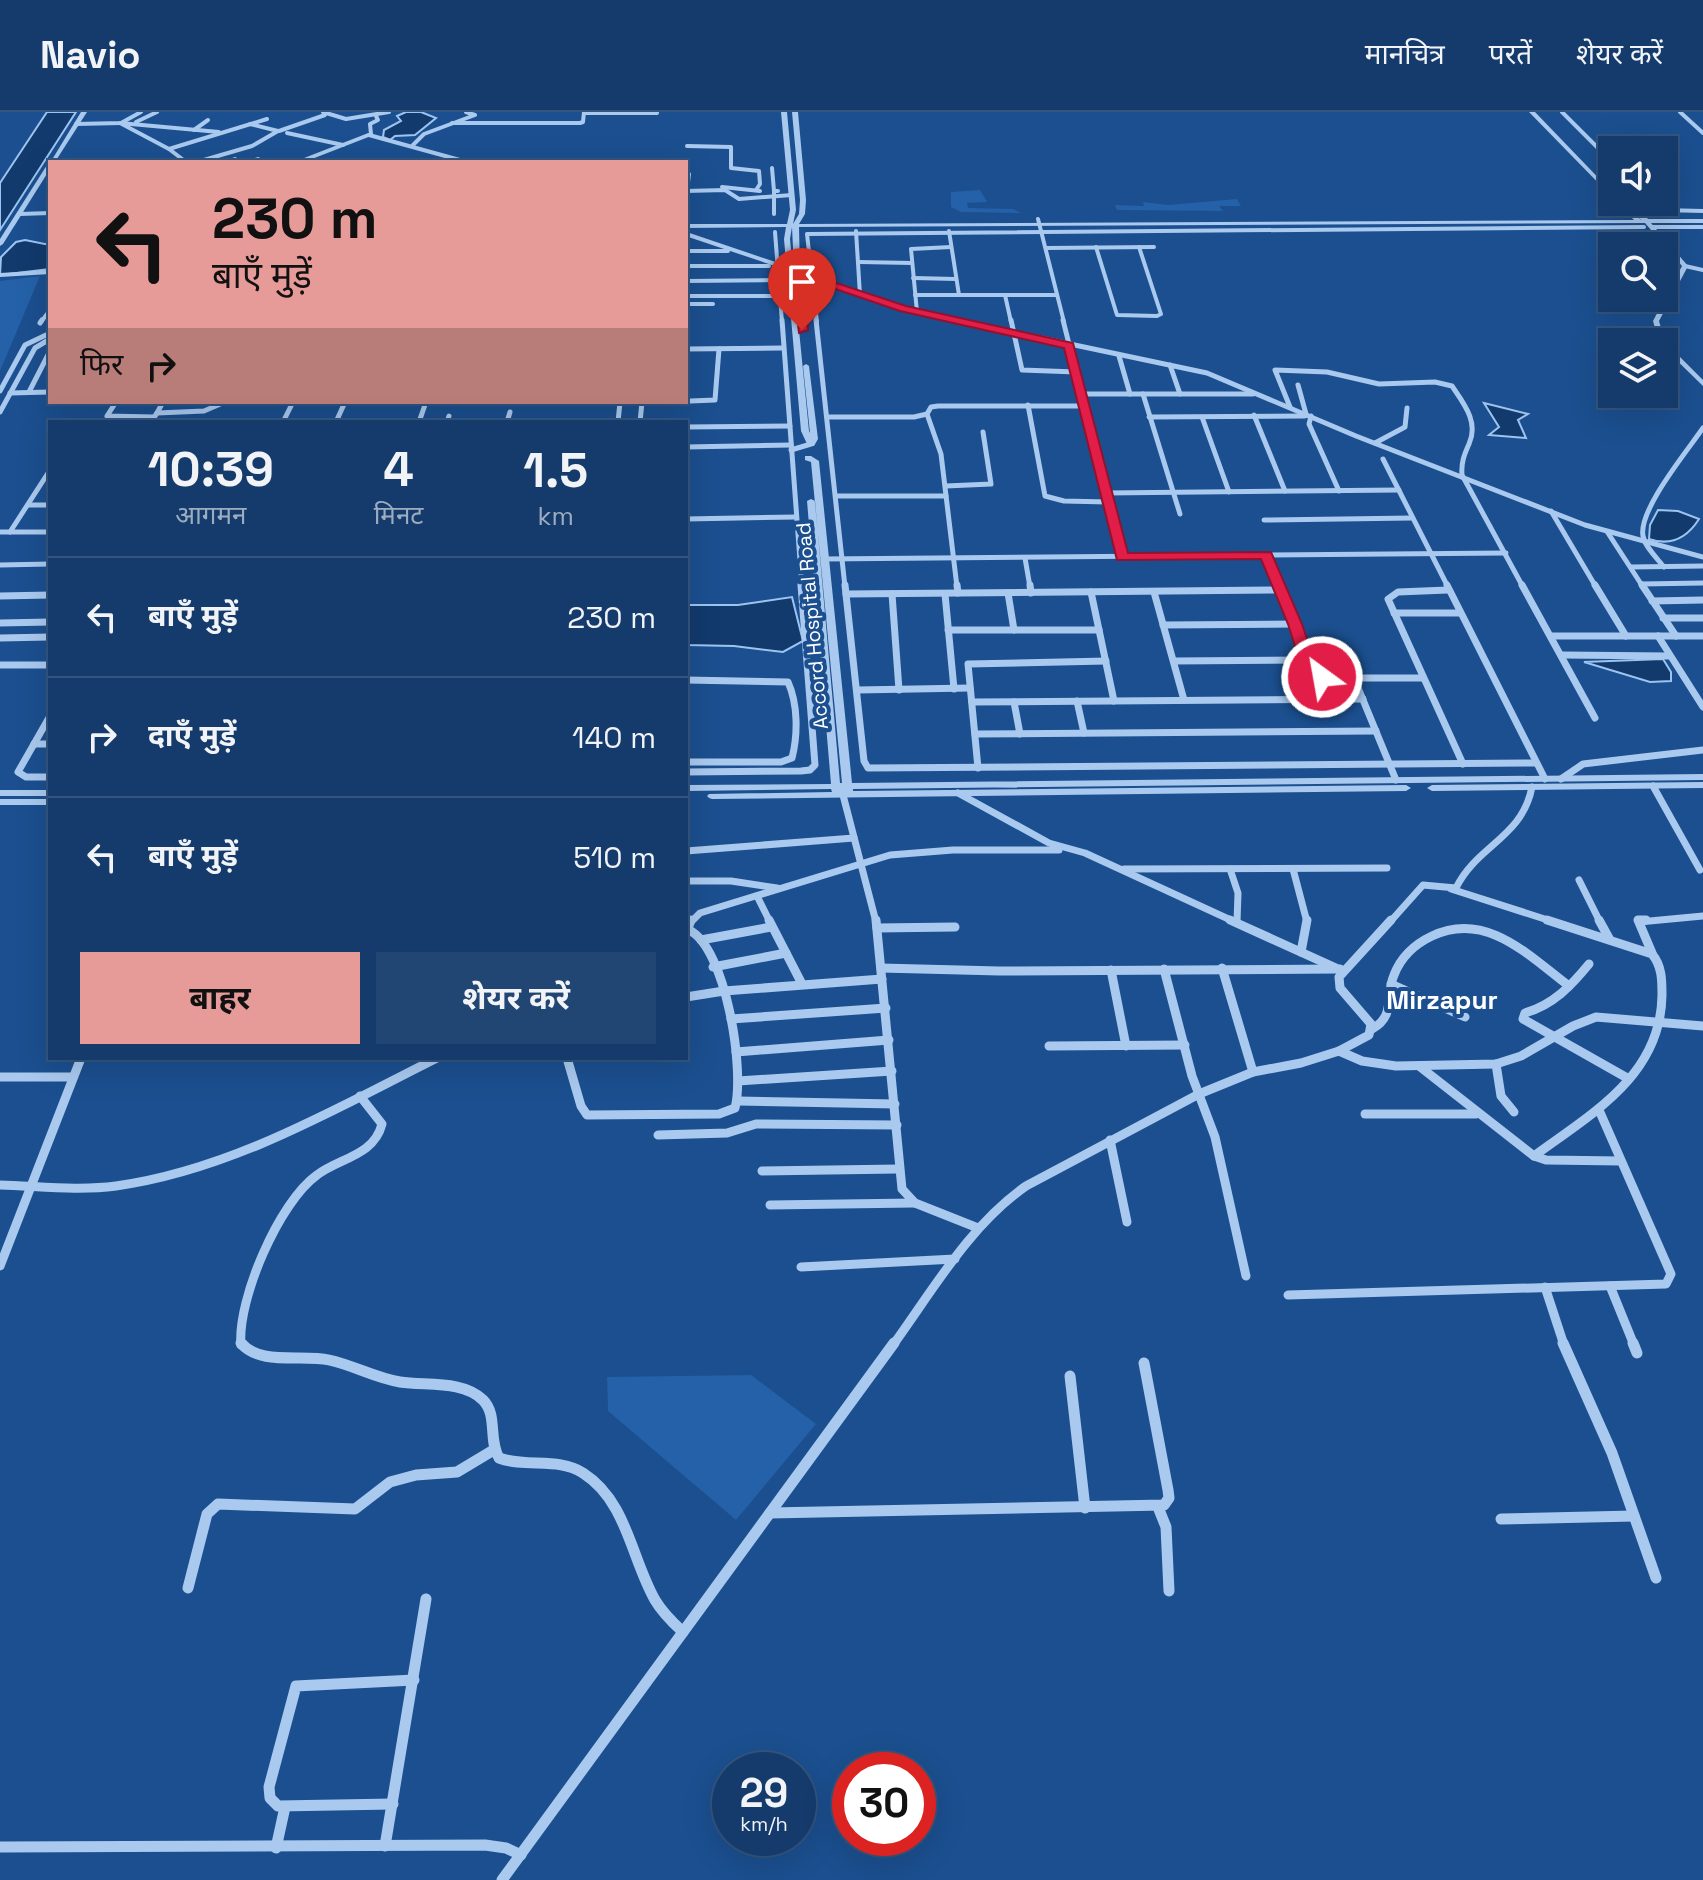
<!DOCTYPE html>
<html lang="hi">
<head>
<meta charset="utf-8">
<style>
	:root { --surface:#143b6b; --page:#214673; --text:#f1f3f6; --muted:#9dadc1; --line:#33557e; --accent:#e69b98 }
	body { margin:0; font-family:"Space Grotesk","Noto Sans Devanagari",sans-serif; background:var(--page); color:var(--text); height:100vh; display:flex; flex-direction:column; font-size:30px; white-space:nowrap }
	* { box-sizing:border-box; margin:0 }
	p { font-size:26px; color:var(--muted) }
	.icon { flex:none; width:44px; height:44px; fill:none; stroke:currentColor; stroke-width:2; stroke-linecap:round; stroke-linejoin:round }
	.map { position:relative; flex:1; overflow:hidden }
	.sheet { position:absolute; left:48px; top:308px; width:640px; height:640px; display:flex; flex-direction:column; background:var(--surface); border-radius:0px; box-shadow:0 8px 32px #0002,0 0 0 2px var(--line) }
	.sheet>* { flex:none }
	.guide { position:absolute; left:48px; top:48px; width:640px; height:244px; border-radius:0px; box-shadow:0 8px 32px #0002,0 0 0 2px var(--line); background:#e69b98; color:#111; overflow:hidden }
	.controls { position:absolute; left:1598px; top:24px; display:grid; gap:16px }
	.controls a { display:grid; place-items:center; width:80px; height:80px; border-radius:0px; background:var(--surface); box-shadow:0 8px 32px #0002,0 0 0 2px var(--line); font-size:40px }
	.speed { position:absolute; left:712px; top:1640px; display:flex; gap:16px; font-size:40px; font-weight:700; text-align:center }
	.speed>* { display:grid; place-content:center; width:104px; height:104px; border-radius:50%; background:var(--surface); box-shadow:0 8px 32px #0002,0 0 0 2px var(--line); line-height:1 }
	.speed small { font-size:20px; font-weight:400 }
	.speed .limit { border:12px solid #d22; background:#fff; color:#111 }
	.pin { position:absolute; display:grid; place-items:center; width:68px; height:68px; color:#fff; margin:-82px -34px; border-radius:50% 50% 50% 0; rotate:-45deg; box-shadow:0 0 8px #0007 }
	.pin .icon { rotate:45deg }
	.me { position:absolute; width:88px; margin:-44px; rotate:328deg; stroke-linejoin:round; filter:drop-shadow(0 0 6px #0008) }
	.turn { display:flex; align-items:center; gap:28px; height:168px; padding:0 32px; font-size:36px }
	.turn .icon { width:104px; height:104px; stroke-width:2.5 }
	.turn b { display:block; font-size:56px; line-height:68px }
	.then { display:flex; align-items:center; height:76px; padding:0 32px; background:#0003; gap:16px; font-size:30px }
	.eta { display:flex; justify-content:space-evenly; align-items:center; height:136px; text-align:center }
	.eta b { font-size:48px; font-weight:700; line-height:56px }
	.action { display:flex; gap:16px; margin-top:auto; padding:16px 32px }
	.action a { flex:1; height:92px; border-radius:0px; background:var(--accent); color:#111; font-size:32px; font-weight:700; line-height:92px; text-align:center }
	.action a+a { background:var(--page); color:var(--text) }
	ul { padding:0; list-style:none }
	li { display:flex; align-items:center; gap:24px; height:120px; padding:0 32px; border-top:2px solid var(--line) }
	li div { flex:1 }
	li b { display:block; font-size:30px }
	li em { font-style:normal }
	header { display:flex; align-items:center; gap:48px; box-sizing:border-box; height:112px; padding:0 40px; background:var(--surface); border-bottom:2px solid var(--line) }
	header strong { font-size:38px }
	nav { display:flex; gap:44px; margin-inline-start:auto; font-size:28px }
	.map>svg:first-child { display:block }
	.green { fill:#2461a8 }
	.water { fill:#123a6d; stroke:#9cc4f0; stroke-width:2 }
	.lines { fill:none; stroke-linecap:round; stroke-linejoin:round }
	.minor-far4 { stroke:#a9c9ee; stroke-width:4 }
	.minor-far3 { stroke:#a9c9ee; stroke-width:5 }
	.minor-far2 { stroke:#a9c9ee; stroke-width:7 }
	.minor-far1 { stroke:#a9c9ee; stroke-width:9 }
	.minor { stroke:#a9c9ee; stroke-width:11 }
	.tertiary { fill:#a9c9ee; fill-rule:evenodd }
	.route { fill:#e11d48; stroke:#92132f; stroke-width:2 }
	.labels { text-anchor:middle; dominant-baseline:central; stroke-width:8; stroke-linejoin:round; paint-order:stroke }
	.far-street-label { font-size:20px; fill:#fff; stroke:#1b4f8f }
	.neighbourhood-label { font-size:26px; font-weight:bold; fill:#fff; stroke:#1b4f8f }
</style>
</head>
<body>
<header>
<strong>Navio</strong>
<nav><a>मानचित्र</a><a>परतें</a><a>शेयर करें</a></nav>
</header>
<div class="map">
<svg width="1703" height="1768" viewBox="0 0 1703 1768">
	<rect width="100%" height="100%" fill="#1b4f8f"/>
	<g class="green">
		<path d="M980 78 987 90 967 91 968 96 1013 97 1021 101 961 100 951 95V80Z"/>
		<path d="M1237 87 1241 94H1219L1223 99 1117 98 1115 93 1144 94 1143 90 1168 93Z"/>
		<path d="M40 164 0 259V169Z"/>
		<path d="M751 1263 816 1312 736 1408 608 1299 607 1265Z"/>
	</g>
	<g class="water">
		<path d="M47 0H76L0 118V71Z"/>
		<path d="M406 0H421L436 6 415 23 395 24 390 28 383 25 384 18 401 9 397 4Z"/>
		<path d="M25 128 50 133V157L0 163 1 145 16 130Z"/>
		<path d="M1484 291 1528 302 1518 308 1526 326 1489 323 1499 315Z"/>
		<path d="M1658 398 1678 399 1699 407C1687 426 1670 434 1649 427L1650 413Z"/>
		<path d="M792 485 803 529 783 540 734 534 686 533V493H738Z"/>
		<path d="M1663 547 1671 560V569L1650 570 1584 550Z"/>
	</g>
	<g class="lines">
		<g class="minor-far4">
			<path d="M323 0 346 7 389 0"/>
			<path d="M1562 0 1612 50"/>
			<path d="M1680 0 1703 21"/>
			<path d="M584 1H657"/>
			<path d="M136 10 157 0"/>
			<path d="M452 11H580L583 10 584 0"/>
			<path d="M76 12 121 11 141 0"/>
			<path d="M194 18 208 8"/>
			<path d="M279 19 325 3"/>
			<path d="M287 21 343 33"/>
			<path d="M369 23 467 50"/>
			<path d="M413 33 424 22 475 3 466 0"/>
			<path d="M687 34 731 35V56L759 59 760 72 756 78"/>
			<path d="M169 37 267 7"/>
			<path d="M186 50 169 37 120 11 219 20"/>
			<path d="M197 50 252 34 278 19 250 12"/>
			<path d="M227 50 235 47"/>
			<path d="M250 50 258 47"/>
			<path d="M299 50 371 22 370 12 378 8 376 4"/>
			<path d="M772 56 774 79H778"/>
			<path d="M722 75 760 79"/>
			<path d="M686 79 725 78 739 87 792 83"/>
			<path d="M687 79 689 62"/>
			<path d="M774 79V102"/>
			<path d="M1652 90 1662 98 1703 99"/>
			<path d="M20 102 50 101"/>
			<path d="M1038 107 1064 210"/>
			<path d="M1653 115H1703"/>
			<path d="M856 119 860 183"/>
			<path d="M949 119 959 183"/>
			<path d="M775 120 782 210"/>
			<path d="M686 122 790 157"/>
			<path d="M1096 135 1117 203 1157 204 1161 202 1139 135"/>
			<path d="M1046 136 1154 135"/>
			<path d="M686 139H728"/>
			<path d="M859 150 912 151"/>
			<path d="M686 154H769"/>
			<path d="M1685 154 1703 158"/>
			<path d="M797 161 903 197 965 210"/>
			<path d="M0 163 50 160"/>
			<path d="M913 166 956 167"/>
			<path d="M686 169 779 168"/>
			<path d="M915 183H1057"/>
			<path d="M1005 183 1011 210"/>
			<path d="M686 184H780"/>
			<path d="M686 192H713"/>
			<path d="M917 200 911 137 951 135"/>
			<path d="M41 210 50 198"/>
			<path d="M817 210 807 122 1644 115"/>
		</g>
		<g class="minor-far3">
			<path d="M782 208 802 475"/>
			<path d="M816 208 845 475"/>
			<path d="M956 208 1207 261 1356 324 1585 413 1703 445"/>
			<path d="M1011 208 1022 258 1076 260"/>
			<path d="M1063 208 1122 445"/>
			<path d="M40 211 42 208"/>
			<path d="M686 237 782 236"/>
			<path d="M1119 244 1130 282"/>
			<path d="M1170 253 1180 282"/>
			<path d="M1298 273 1306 302"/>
			<path d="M0 279 25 233 46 223"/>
			<path d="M29 280 50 239"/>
			<path d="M10 281 50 280"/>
			<path d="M1082 282H1253"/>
			<path d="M1143 282 1180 402"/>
			<path d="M116 290 107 304 154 305"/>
			<path d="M642 291 715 288 719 237"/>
			<path d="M1028 293 1045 384 1064 389 1108 390"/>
			<path d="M1290 295 1275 258 1327 260 1379 272 1435 270 1452 274C1464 292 1479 310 1469 332 1464 343 1461 351 1462 363L1523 475"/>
			<path d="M0 300 35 236 50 227"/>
			<path d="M157 301 163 290"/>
			<path d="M927 302 941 342 957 475"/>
			<path d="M1254 303 1285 379"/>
			<path d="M1311 304 1309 312 1339 379"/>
			<path d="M828 305H914L927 302 931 295 938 294H1085"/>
			<path d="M1149 305 1305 304"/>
			<path d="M1202 305 1229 380"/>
			<path d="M151 310 157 301 204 299 225 290"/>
			<path d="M283 310 293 290"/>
			<path d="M336 310 345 290"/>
			<path d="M419 310 426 290"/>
			<path d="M447 310 449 304"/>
			<path d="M507 310 510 300"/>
			<path d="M618 310 620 290"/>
			<path d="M640 310 642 290"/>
			<path d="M686 315 790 314"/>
			<path d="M1375 331 1405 315 1407 296"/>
			<path d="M686 335 791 333"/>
			<path d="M791 338 811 332"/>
			<path d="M1383 347 1448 475"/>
			<path d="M946 374 991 372 983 320"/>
			<path d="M1106 381 1399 378"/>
			<path d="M836 384H946"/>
			<path d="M28 393H50"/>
			<path d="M1551 399 1596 475"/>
			<path d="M686 407 796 405"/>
			<path d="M1264 408 1412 406"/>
			<path d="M0 420H50"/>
			<path d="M10 420 50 358"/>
			<path d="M1608 421 1643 475"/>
			<path d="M1266 443 1279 475"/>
			<path d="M1025 446 1030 475"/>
			<path d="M824 447 1506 441"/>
			<path d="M0 453 50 452"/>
			<path d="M1631 455 1703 454"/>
			<path d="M1664 455C1657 446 1645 435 1643 424 1638 398 1688 338 1703 316"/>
			<path d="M1641 472 1703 471"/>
		</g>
		<g class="minor-far2">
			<path d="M845 473 864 649 868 656 1535 651"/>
			<path d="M957 473 958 481"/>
			<path d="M1030 473 1031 481"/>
			<path d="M1278 473 1313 562 1332 566H1423"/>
			<path d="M1447 473 1545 667"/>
			<path d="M1522 473 1595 606"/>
			<path d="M1595 473 1626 524"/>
			<path d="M1642 473 1676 524"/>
			<path d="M1448 478 1398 480 1388 487 1463 652"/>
			<path d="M1091 480 1114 589"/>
			<path d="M1154 480 1184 588"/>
			<path d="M1008 481 1014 518"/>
			<path d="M846 482 1281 478"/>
			<path d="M892 482 899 578"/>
			<path d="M945 482 954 577"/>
			<path d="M0 484 50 483"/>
			<path d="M1652 489 1703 488"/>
			<path d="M1394 501H1459"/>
			<path d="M1663 506H1703"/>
			<path d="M0 511 50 510"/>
			<path d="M1163 513 1295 512"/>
			<path d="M948 518H1099"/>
			<path d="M1552 524H1703"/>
			<path d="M1658 524 1703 595"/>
			<path d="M0 526 50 525"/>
			<path d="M1563 543 1669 544"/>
			<path d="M1174 549 1307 548"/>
			<path d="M0 553H50"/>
			<path d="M1354 566 1396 668"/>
			<path d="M686 568 788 570C798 592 798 623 792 646L781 650H686"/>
			<path d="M857 578 970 576"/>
			<path d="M1077 589 1084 621"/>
			<path d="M972 590 1363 587"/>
			<path d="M1014 590 1020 622"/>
			<path d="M50 604 18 660 26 665H50"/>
			<path d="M975 622 1376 619"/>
			<path d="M34 632H50"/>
			<path d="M978 656 968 552 1106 549"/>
			<path d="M686 660 801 659 810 658 815 653 801 473"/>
			<path d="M1561 667 1583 652 1703 638"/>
			<path d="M1653 674 1700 758"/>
			<path d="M958 681 1049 731 1085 741 1235 810"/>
			<path d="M843 683 876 810"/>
			<path d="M686 739 854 726"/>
			<path d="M1124 757 1387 756"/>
			<path d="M1230 757 1238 781 1237 810"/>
			<path d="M1293 757 1307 810"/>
			<path d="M1579 768 1600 810"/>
			<path d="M686 769H731L777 776"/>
			<path d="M1451 777 1554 810"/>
			<path d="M757 784 770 810"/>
			<path d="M691 810 700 801 890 743 953 738H1059"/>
			<path d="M1390 810 1423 773 1456 776C1477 733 1522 726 1532 675"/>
			<path d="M1639 810 1703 804"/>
		</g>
		<g class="minor-far1">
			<path d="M769 808 802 872"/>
			<path d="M876 808 902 1077 915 1091 978 1116"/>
			<path d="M1230 808 1336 856"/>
			<path d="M1599 808 1610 828"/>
			<path d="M1646 808H1638L1652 841"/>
			<path d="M877 816 955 815"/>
			<path d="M686 822 691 808"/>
			<path d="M701 828 771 815"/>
			<path d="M1301 840 1307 808"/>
			<path d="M1589 852C1571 874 1553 893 1525 901L1523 907 1629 967"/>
			<path d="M713 855 786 841"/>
			<path d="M881 856 999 859 1340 857"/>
			<path d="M1222 856 1253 960"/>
			<path d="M1164 857 1192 964 1215 1025 1246 1164"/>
			<path d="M1111 858 1126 934"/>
			<path d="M1391 872 1465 905"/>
			<path d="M686 885 724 879 882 867"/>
			<path d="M731 907 886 896"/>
			<path d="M1372 917C1396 904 1385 884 1394 863 1401 845 1415 832 1432 824 1486 798 1529 844 1569 874"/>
			<path d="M1049 934 1185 933"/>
			<path d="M1339 939 1362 949 1396 954 1496 952 1521 944 1573 914 1596 905 1703 914"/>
			<path d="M736 940 889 928"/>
			<path d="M567 946 581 994 587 1003 719 1002 735 996C745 958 726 836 689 818"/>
			<path d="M1496 952 1501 984 1514 1000"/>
			<path d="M1419 954 1534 1044 1546 1048 1621 1049"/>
			<path d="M0 965H73"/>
			<path d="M738 969 892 959"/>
			<path d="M738 989 895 992"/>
			<path d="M1365 1002H1476"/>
			<path d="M658 1023 727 1021 756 1012 897 1013"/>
			<path d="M1110 1028 1127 1110"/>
			<path d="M1534 1044C1591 1002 1661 964 1662 883 1662 868 1662 854 1652 842L1547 808"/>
			<path d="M762 1059 898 1057"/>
			<path d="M0 1073C38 1074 78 1079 116 1074 231 1058 335 997 437 946"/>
			<path d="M770 1093 914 1091"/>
			<path d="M0 1154 81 946"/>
			<path d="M801 1155 955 1147"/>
			<path d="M1610 1174 1634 1233"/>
			<path d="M1545 1175 1564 1233"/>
			<path d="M1288 1183 1666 1172 1671 1162 1599 998"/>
			<path d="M241 1233C237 1188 279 1090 317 1063 339 1046 374 1044 382 1012L360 984"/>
			<path d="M893 1233C933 1178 969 1114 1026 1074L1199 982 1253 960 1301 951 1339 939 1369 923 1371 912 1340 876 1339 865 1391 808"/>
		</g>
		<g class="minor">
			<path d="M241 1231C260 1254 302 1242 329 1248 353 1253 375 1266 400 1270 426 1274 463 1268 483 1288 498 1303 488 1328 499 1346 526 1356 559 1345 583 1361 627 1389 631 1446 655 1488 662 1500 672 1510 683 1520"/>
			<path d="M1563 1231 1612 1341 1656 1466"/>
			<path d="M1633 1231 1637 1241"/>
			<path d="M1070 1264 1085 1396"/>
			<path d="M1158 1395 1166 1415 1169 1479"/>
			<path d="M770 1401 1164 1393 1169 1386 1168 1378 1144 1251"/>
			<path d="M1501 1407 1634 1404"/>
			<path d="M188 1476 207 1402 218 1392 355 1397 390 1370 416 1363 457 1360 492 1339"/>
			<path d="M393 1692 278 1694 270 1686 269 1675 296 1574 414 1568"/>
			<path d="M385 1734 426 1487"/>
			<path d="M0 1735 485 1733 506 1736 521 1743"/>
			<path d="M276 1736 285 1695"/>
			<path d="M502 1768 894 1231"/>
		</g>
		<g class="tertiary">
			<path d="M81 0H87L55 50 50 51Z"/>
			<path d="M781 0H787L796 98 793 112 799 102 800 88 792 0H798L806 88 805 102 799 112 1634 108 1616 90H1622L1641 108 1627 90H1633L1648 107H1703V111H1651L1688 154 1659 209 1665 230 1703 268V274L1664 236V230H1659L1653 209 1682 154 1645 111 799 115 800 157 797 159 794 157 792 115 790 127 809 319 810 321 803 254 806 252 809 254 818 327 814 334H808L801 319 784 127 786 115 686 116V112H787L790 98Z"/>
			<path d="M1529 0H1535L1612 80V85Z"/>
			<path d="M50 51V57L3 132 0 134V127L47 53Z"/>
			<path d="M805 344H811L819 349 852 671 1703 662V668L853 677V679L1406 673 1411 676 1406 679 712 687 709 686 707 684 709 682 832 680 831 677 686 679V673L831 672 807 389 811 387 815 389 840 671H842L811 350 805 348Z"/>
			<path d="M1703 670V676L1432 679 1427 676 1432 673Z"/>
			<rect x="0" y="678" width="50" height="6"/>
			<rect x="0" y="687" width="50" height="6"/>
		</g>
	</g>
	<path class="route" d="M797 158 906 194 1073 231 1128 441 1271 440 1302 512 1317 557 1327 562V568H1317L1303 559 1288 512 1261 447 1117 448 1064 236 900 199 803 166 808 218 799 221 792 161Z"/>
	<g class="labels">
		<g class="far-street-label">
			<text transform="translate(812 514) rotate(-95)">Accord Hospital Road</text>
		</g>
		<g class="neighbourhood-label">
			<text x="1442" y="888">Mirzapur</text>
		</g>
	</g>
</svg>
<div class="controls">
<a><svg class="icon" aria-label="sound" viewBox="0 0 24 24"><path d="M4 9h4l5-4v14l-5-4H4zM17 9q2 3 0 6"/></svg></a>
<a><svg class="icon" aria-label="search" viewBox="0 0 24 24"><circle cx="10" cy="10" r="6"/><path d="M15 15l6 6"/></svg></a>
<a><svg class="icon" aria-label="layers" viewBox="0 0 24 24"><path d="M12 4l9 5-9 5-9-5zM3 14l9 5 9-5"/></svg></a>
</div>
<div class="speed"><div>29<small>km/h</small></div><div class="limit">30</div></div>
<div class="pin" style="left:802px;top:218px;background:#d93025"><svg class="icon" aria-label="arrive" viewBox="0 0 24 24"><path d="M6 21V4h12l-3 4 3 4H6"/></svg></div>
<svg class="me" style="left:1322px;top:565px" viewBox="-20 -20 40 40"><circle r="17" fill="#e11d48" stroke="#fff" stroke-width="3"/><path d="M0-11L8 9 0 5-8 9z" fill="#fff"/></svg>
<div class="guide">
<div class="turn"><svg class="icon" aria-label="left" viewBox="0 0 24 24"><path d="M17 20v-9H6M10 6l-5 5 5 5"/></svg><div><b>230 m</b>बाएँ मुड़ें</div></div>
<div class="then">फिर<svg class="icon" aria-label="right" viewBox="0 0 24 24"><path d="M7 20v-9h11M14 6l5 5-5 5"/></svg></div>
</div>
<section class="sheet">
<div class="eta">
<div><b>10:39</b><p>आगमन</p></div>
<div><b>4</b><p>मिनट</p></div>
<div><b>1.5</b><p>km</p></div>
</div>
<ul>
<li><svg class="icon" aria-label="left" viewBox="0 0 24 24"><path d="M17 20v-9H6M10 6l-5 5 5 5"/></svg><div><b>बाएँ मुड़ें</b></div><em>230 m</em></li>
<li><svg class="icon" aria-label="right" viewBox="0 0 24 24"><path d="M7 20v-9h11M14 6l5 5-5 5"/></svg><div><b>दाएँ मुड़ें</b></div><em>140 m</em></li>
<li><svg class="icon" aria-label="left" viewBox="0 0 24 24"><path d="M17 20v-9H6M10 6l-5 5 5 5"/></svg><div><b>बाएँ मुड़ें</b></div><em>510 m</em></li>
</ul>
<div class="action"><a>बाहर</a><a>शेयर करें</a></div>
</section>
</div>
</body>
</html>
